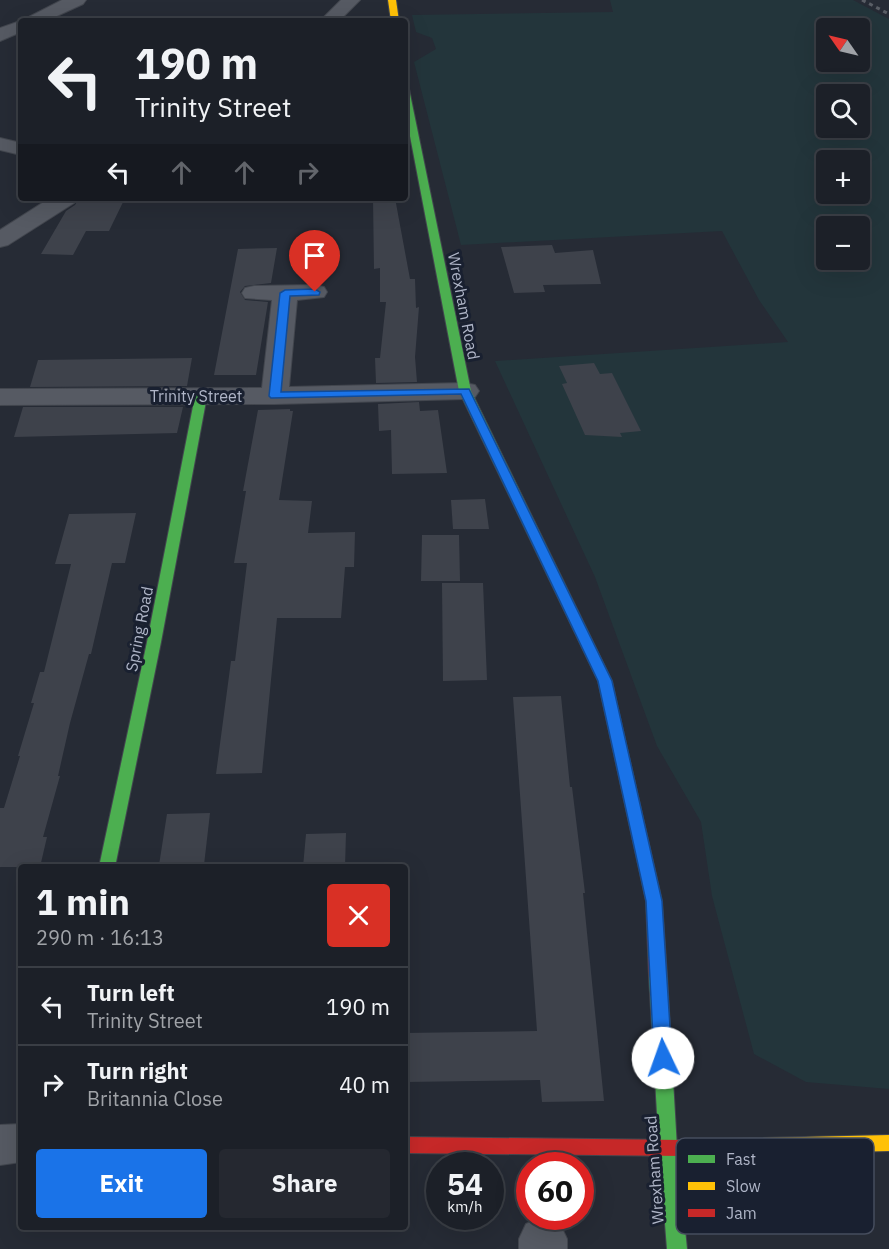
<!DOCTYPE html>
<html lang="en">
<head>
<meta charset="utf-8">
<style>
	:root { --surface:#1c2028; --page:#252830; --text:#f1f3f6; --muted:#a0a3a8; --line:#3a3e45; --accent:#1a73e8 }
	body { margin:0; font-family:"IBM Plex Sans",sans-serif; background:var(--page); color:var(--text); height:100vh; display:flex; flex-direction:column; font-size:22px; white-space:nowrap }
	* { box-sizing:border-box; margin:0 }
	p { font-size:20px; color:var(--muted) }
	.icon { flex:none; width:33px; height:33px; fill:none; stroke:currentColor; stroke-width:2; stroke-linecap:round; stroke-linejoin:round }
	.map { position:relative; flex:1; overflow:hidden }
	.sheet { position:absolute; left:18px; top:864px; width:390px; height:366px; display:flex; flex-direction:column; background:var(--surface); border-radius:6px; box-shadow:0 6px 24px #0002,0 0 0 2px var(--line) }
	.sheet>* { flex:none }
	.top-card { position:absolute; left:18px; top:18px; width:390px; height:183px; border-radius:6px; box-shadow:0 6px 24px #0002,0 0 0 2px var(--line); background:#1c2028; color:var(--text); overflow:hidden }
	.needle { width:39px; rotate:304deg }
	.tools { position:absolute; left:816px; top:18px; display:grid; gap:12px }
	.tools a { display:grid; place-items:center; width:54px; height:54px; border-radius:6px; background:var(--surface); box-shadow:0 6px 24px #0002,0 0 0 2px var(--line); font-size:30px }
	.speed { position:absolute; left:426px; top:1152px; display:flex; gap:12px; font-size:30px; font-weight:700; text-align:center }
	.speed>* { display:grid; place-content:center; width:78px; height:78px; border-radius:50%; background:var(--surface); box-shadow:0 6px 24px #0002,0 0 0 2px var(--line); line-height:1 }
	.speed small { font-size:15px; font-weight:400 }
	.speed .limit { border:9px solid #d22; background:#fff; color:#111 }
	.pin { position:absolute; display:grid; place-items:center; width:51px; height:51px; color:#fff; margin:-62px -26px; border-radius:50% 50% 50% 0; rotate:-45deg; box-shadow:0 0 6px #0007 }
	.pin .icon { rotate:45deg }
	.me { position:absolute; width:66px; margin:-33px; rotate:357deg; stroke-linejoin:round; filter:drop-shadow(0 0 4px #0008) }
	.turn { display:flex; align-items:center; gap:21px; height:126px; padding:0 18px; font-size:27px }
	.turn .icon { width:78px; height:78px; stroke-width:2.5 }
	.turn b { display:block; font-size:42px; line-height:51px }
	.lanes { display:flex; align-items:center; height:57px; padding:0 18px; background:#0003; justify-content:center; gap:30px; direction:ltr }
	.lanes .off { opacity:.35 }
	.round { display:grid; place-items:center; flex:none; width:63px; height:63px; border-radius:6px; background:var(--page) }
	.overview { display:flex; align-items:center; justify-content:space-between; height:102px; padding:0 18px }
	h1 { font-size:36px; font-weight:700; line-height:45px }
	.action { display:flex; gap:12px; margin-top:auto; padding:12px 18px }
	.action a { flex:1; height:69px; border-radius:6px; background:var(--accent); color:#fff; font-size:24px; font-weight:700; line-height:69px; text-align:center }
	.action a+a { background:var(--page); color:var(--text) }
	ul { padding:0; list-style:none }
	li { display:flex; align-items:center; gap:18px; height:78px; padding:0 18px; border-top:2px solid var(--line) }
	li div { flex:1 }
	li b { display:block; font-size:22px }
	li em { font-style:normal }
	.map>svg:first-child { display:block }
	.green { fill:#23353b; fill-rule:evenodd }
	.building { fill:#3e424b }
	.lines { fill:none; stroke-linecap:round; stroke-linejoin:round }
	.street-casing { stroke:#42464e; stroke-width:2 }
	.fast-casing { stroke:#42464e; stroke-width:2 }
	.slow-casing { stroke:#42464e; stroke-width:2 }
	.jam-casing { stroke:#42464e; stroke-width:2 }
	.street { fill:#565a63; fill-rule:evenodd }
	.fast { fill:#4caf50; fill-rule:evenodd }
	.slow { fill:#ffc107; fill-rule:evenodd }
	.jam { fill:#c62828; fill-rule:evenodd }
	.rail { stroke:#5a5e66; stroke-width:3; stroke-dasharray:4 4; stroke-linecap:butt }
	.route { fill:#1a73e8; stroke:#114b97; stroke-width:1.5 }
	.labels { text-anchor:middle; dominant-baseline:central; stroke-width:6; stroke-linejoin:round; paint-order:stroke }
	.street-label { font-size:16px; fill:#afb5c7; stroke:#192030 }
	.key { fill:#192030; stroke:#464d5d; stroke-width:1.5 }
	.key-label { font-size:16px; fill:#afb5c7 }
</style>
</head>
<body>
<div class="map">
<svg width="889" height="1249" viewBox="0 0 889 1249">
	<rect width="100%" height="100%" fill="#262b35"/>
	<path class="green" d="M610 0H853L889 19V1089L806 1082 754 1054 712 896 701 822 657 746 595 577 495 361 788 342 759 300 722 231 461 245 414 62 436 49 432 38 416 32 412 15 613 12ZM826 28H860V62H826ZM826 94H860V128H826ZM826 160H860V194H826ZM826 226H860V260H826Z"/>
	<g class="building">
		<path d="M79 198H125L109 231H86L73 255 41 254 66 211 75 205Z"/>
		<path d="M373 198H395L410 279H415L416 308 419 307 415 357 417 382 376 383 375 358H380L386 302H380V268L374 269Z"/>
		<path d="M552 245 555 253 593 250 601 284 543 285 545 292 514 293 501 247Z"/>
		<path d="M277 248 271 283 245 286 240 292 245 300 268 302 256 375H214L238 249Z"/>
		<path d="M192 358 187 386 30 387 38 360Z"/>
		<path d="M594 363 600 374 612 373 641 431 620 433 622 437 585 435 562 384 567 383 559 366Z"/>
		<path d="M419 402 420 411 438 410 447 473 392 474 391 430 379 431 378 404Z"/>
		<path d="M23 407H183L177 433 14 437Z"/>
		<path d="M290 409V411H293L279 500 312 501 308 533 355 532 354 567H345L341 618H277L262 773 216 774 231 661H235L247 563H234L246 491H243L258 410Z"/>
		<path d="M485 499 489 529H453L451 500Z"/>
		<path d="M136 513 125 563H112L91 654H89L70 723 58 776H60L43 837H47L40 867H0V808H4L20 756H18L34 703H31L40 672H44L71 564H55L69 514Z"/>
		<path d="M422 535H459L460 581H421Z"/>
		<path d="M442 583H483L487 680 443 681Z"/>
		<path d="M561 696 570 787H572L585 893H583L604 1101 542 1102 540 1080 405 1082V1033L537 1031 513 697Z"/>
		<path d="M210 813 204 865H159L167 814Z"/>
		<path d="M346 833 345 867H303L306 834Z"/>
	</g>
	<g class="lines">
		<defs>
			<g id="street">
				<path d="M62 0H86L83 4 46 21H21V32L0 41V28L23 20Z"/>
				<path d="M341 0H360L339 21H320Z"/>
				<path d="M0 138 21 143V155L0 150Z"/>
				<path d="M50 198H77L74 203 8 245 0 247V230Z"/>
				<path d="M315 285 324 287 327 292 324 297 297 300 289 387 465 383 475 385 479 391 475 397 465 399 275 404 0 405V389L262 388 272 300 245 298 242 293 245 288 254 286Z"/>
				<path d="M21 1124V1162L0 1165V1125Z"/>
				<path d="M543 1217 560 1224 567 1239V1249H519V1239L526 1224Z"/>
			</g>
			<g id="fast">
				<path d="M405 87 409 89 471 391 612 681 619 713 617 716 612 718 605 713 598 681 459 391 405 110Z"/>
				<path d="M201 393 207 396 161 642 115 867H99L147 642 195 396Z"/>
				<path d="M658 969 664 971 667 976 677 1148 687 1249H667L659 1148 649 976 652 971Z"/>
			</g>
			<g id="slow">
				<path d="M388 0H396L399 21H391Z"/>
				<path d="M889 1135V1151L682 1156 675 1154 673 1148 675 1142 682 1140Z"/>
			</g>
			<g id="jam">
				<path d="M612 708 619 713 662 901 667 976 664 981 658 983 652 981 649 976 646 901 605 713Z"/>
				<path d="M405 1137 682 1140 689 1142 691 1148 689 1154 682 1156 405 1153Z"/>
			</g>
		</defs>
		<use href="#street" class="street-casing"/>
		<use href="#fast" class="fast-casing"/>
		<use href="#slow" class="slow-casing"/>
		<use href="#jam" class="jam-casing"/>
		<use href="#street" class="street"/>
		<use href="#fast" class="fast"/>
		<use href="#slow" class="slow"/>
		<use href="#jam" class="jam"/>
		<path class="rail" d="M862 0 889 14"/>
	</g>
	<path class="route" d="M315 289 320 292 319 295 290 296 281 392 469 389 612 681 662 901 672 1058 669 1063 663 1065 656 1063 654 1058 646 901 598 681 461 394 271 398 269 396 280 293 285 290Z"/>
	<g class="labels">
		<g class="street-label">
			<text transform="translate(464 306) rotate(79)">Wrexham Road</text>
			<text x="196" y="396">Trinity Street</text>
			<text transform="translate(139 629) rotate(-79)">Spring Road</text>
			<text transform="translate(654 1170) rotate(-94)">Wrexham Road</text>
		</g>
	</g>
	<rect x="676" y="1138" width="198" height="96" rx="9" class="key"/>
	<rect x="688" y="1155" width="27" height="8" fill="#4caf50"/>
	<rect x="688" y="1182" width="27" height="8" fill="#ffc107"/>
	<rect x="688" y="1209" width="27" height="8" fill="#c62828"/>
	<g class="key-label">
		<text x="726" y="1165">Fast</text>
		<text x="726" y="1192">Slow</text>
		<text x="726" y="1219">Jam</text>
	</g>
</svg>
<div class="tools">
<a><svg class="needle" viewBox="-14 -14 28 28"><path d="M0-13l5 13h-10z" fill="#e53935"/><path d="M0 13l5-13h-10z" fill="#a0a3a8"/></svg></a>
<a><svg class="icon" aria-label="search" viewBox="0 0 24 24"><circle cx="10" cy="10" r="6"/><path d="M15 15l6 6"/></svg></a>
<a>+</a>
<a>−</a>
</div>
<div class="speed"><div>54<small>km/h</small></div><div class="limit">60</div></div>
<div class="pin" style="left:315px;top:292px;background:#d93025"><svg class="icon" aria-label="arrive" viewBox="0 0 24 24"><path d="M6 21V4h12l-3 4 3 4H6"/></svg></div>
<svg class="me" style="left:663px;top:1058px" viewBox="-20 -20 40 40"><circle r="19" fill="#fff"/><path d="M0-13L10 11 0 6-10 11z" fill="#1a73e8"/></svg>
<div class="top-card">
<div class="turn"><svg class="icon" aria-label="left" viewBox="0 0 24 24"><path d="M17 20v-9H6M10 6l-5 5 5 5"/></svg><div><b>190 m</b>Trinity Street</div></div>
<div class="lanes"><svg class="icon" aria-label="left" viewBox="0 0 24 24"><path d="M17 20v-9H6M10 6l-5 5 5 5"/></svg><svg class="icon off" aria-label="ahead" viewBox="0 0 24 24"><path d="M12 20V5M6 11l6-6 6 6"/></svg><svg class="icon off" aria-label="ahead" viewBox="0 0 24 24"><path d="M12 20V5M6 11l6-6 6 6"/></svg><svg class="icon off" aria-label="right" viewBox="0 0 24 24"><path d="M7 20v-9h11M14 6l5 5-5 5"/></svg></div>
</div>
<section class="sheet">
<div class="overview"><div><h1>1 min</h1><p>290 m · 16:13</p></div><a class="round" style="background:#d93025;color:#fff"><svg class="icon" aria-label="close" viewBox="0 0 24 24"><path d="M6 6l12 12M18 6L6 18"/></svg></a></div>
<ul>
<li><svg class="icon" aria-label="left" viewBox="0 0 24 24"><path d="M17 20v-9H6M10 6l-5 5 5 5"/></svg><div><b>Turn left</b><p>Trinity Street</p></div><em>190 m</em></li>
<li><svg class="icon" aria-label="right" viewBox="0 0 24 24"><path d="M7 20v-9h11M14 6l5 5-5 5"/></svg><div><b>Turn right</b><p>Britannia Close</p></div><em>40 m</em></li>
</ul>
<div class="action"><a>Exit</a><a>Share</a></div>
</section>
</div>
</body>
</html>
